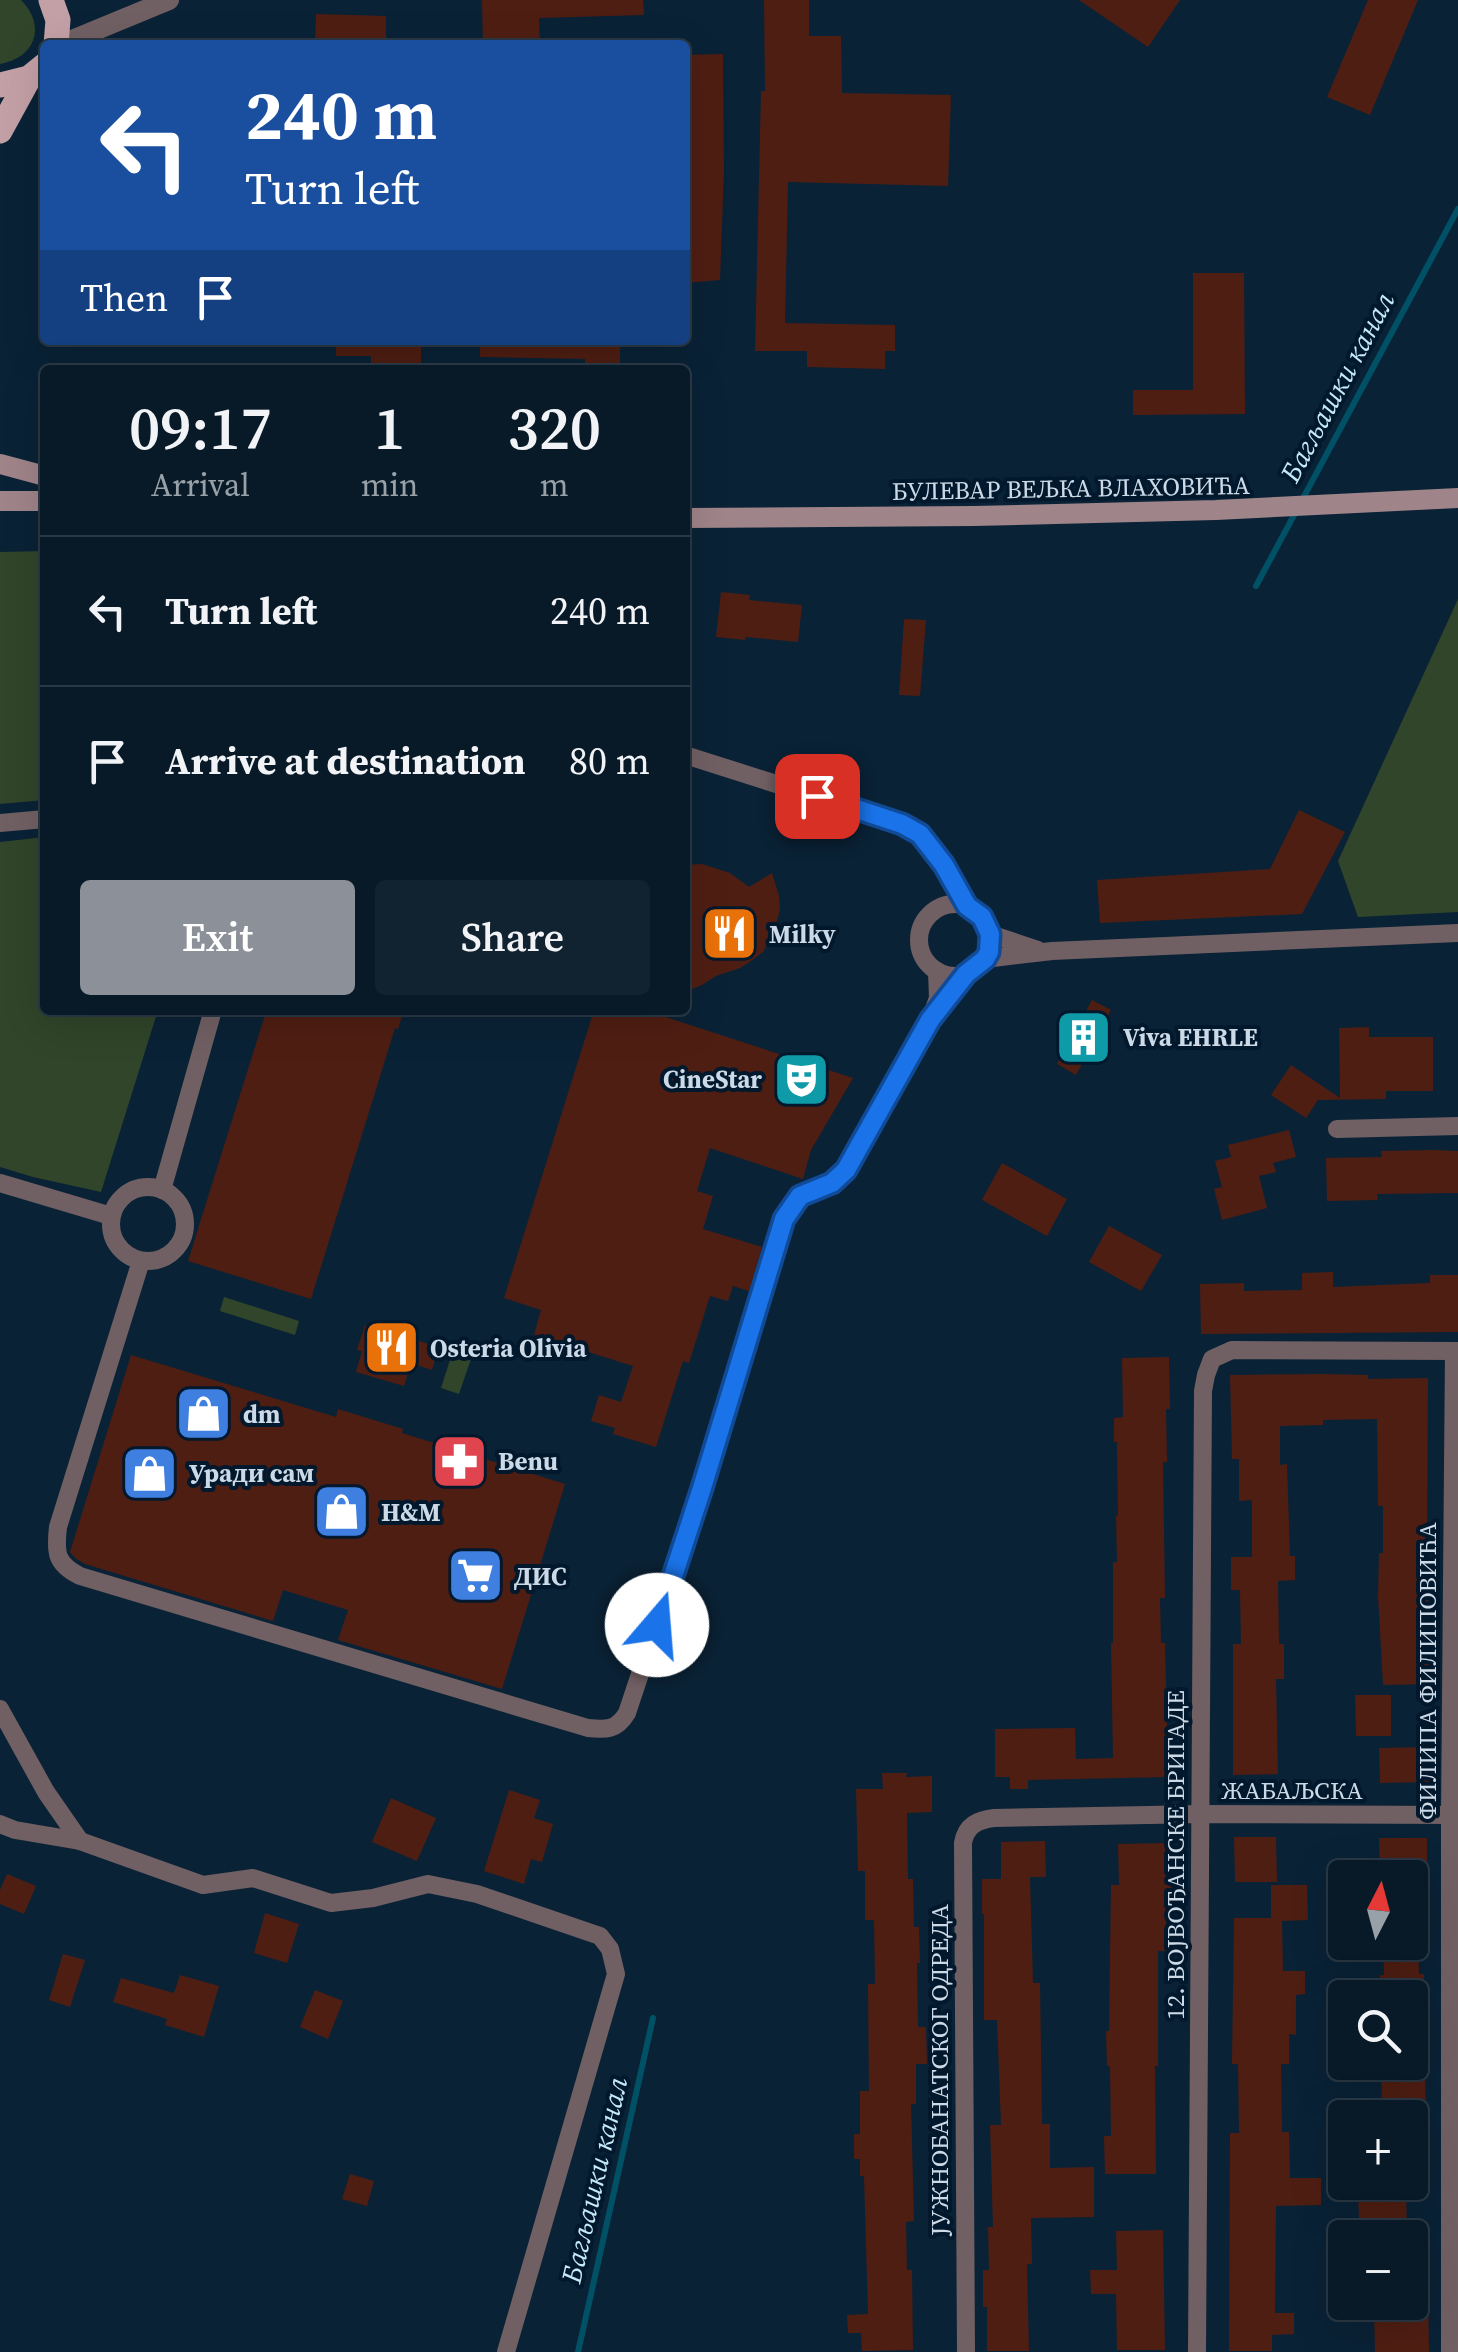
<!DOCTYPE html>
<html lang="en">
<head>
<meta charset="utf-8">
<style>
	:root { --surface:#081a28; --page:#112330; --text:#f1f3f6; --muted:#98a1a8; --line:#293845; --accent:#8c9099 }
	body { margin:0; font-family:"Source Serif 4",serif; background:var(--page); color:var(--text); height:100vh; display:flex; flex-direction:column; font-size:38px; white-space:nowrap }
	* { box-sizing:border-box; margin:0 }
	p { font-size:32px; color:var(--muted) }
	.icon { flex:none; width:55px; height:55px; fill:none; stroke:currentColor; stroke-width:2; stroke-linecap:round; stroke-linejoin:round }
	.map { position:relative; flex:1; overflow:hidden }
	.drawer { position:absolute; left:40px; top:365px; width:650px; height:650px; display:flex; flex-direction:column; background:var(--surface); border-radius:10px; box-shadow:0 10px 40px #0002,0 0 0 2px var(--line) }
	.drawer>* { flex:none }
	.banner { position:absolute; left:40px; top:40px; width:650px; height:305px; border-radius:10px; box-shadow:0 10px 40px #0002,0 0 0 2px var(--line); background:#1a4fa0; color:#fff; overflow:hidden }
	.needle { width:65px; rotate:6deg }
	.tools { position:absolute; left:1328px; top:1860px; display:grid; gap:20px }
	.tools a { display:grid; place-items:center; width:100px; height:100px; border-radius:10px; background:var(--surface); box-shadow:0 10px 40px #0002,0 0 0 2px var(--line); font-size:50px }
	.pin { position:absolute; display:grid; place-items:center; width:85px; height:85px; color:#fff; margin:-42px; border-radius:20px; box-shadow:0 5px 15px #0006 }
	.me { position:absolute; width:110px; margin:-55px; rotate:18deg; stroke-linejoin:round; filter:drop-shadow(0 0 8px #0008) }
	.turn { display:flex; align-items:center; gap:35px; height:210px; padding:0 40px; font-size:45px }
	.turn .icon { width:130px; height:130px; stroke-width:2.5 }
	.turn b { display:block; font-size:70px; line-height:85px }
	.then { display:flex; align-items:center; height:95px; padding:0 40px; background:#0003; gap:20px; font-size:38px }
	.eta { display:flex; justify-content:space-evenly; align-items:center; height:170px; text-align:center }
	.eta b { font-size:60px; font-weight:600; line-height:70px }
	.cta { display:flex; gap:20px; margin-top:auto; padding:20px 40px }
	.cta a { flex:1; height:115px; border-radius:10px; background:var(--accent); color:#fff; font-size:40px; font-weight:600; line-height:115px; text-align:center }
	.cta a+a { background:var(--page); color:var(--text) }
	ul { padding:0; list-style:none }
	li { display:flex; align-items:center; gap:30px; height:150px; padding:0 40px; border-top:2px solid var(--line) }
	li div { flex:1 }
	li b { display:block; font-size:38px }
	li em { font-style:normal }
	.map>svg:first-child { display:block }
	.green { fill:#30452a }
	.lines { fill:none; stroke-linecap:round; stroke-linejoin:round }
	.stream { stroke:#005166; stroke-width:6 }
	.building { fill:#4f1e13 }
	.minor { stroke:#716063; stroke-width:18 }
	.tertiary { stroke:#716063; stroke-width:20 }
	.secondary { stroke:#9f8489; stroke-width:20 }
	.primary { stroke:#c3a0a6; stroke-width:25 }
	.route-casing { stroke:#114b97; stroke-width:25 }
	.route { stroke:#1a73e8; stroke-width:18 }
	.labels { text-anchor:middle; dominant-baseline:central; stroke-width:8; stroke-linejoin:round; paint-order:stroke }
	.street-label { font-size:25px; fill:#ccdae8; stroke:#02182c }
	.poi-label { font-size:25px; font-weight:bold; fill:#ccdae8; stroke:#02182c; text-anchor:start }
	.water-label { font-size:28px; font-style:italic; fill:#c5e9f7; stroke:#02182c }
</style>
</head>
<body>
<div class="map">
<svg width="1458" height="2352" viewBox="0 0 1458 2352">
	<rect width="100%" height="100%" fill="#0a2236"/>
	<g class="green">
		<path d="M0 0H21C47 26 35 58 0 64Z"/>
		<path d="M45 551V800L0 804V552Z"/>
		<path d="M1458 599V912L1358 917 1338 861Z"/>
		<path d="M45 837V1010H158L101 1192 33 1177 0 1167V842Z"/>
		<path d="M224 1297 299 1321 295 1335 220 1311Z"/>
		<path d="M456 1341 475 1347 459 1394 441 1388Z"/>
	</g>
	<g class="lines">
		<g class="stream">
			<path d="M1256 586 1458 209"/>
			<path d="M578 2352 653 2018"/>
		</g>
	</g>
	<g class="building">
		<path d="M482 0H643L644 15 539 18 540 45H483Z"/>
		<path d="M764 0H809V36H841L842 93 951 95 948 186 788 182 785 323 895 325V351H885V369L807 367V351H755L761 91H765Z"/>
		<path d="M1079 0H1180L1148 47Z"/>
		<path d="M1368 0H1418L1370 115 1327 97Z"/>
		<path d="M316 14 386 16V45H315Z"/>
		<path d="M723 54 724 170 720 280 685 283V55Z"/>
		<path d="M1193 273H1244L1245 414 1133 415V390H1193Z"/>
		<path d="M336 340H421V366H371V356H336Z"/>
		<path d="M480 340 620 342V370H585V359L480 357Z"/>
		<path d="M721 592 750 595 749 600 802 605 798 642 746 637 745 640 716 637Z"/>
		<path d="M904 619 926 620 920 696 899 695Z"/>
		<path d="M1299 810 1345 832 1302 914 1100 923 1097 880 1270 869Z"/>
		<path d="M702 864 730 873 749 887 772 873 779 896 780 910 774 932 763 952 751 961 740 968 716 976 702 985 685 992V865Z"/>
		<path d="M1092 1000 1111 1010 1076 1075 1057 1064Z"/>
		<path d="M272 1010H404L398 1029 395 1028 311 1299 188 1261 265 1015 271 1017Z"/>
		<path d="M594 1010H644L853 1078 811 1150 803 1179 710 1148 697 1191 713 1196 703 1229 762 1247 749 1291 733 1286 728 1301 710 1296 689 1363 683 1361 656 1447 613 1434 615 1428 591 1421 599 1395 621 1402 633 1366 534 1335 541 1310 504 1298Z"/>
		<path d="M1369 1027V1037H1433V1091H1386V1099L1318 1100 1306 1118 1271 1095 1291 1065 1340 1098 1339 1028Z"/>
		<path d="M1289 1130 1296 1157 1273 1163 1276 1172 1259 1176 1267 1208 1222 1220 1214 1189 1222 1187 1215 1161 1231 1157 1228 1145Z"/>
		<path d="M1433 1150 1458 1151V1193L1377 1194 1378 1200 1327 1201 1326 1158 1382 1157 1381 1151Z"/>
		<path d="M1002 1163 1067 1199 1047 1236 982 1200Z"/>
		<path d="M1109 1226 1162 1255 1141 1291 1089 1262Z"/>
		<path d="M1333 1272V1287L1430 1283V1275H1458V1332L1201 1334 1200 1284 1244 1283V1291L1302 1290V1273Z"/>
		<path d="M365 1325 439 1347 432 1370 411 1363 404 1386 356 1372 362 1351 357 1350Z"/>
		<path d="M131 1355 336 1417 338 1409 403 1429 402 1433 565 1484 502 1689 338 1640 348 1610 283 1590 273 1621 85 1564 75 1558 70 1552Z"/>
		<path d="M1169 1357 1170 1409H1166L1167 1462H1163L1165 1598H1160L1161 1643H1165L1168 1777 1028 1780V1789H1010V1777H995V1729L1075 1728 1076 1759 1113 1758 1111 1643H1113V1562H1117L1116 1516H1118L1117 1442H1114V1418L1123 1417 1122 1358Z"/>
		<path d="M1323 1374 1368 1375V1379L1428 1378 1427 1549 1430 1684 1383 1685 1378 1596 1379 1553H1383V1506H1378L1377 1419 1323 1420V1425L1280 1426V1465L1287 1464 1290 1556H1295V1580L1278 1581 1279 1644H1284V1679H1276L1278 1774 1233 1775V1644H1241L1240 1590H1231V1557H1252V1500L1239 1501V1459H1232L1230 1375Z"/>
		<path d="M1355 1695H1391V1736H1356Z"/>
		<path d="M1430 1747V1782L1380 1783 1379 1748Z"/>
		<path d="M882 1773H907L906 1777 932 1776V1812L907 1813 908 1879H913L914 1927H919L920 1963H917L918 2027H926L927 2064H916V2104H911L914 2221 906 2222 907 2270H912L913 2350 862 2351 861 2333H848L847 2315 868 2314 864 2176H860V2159H854V2134H860V2091H869L868 1984H875L874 1920H865V1871H858L856 1789H883Z"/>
		<path d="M509 1790 540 1800 534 1818 553 1824 542 1862 531 1859 524 1884 484 1871Z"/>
		<path d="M391 1798 436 1818 417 1861 372 1842Z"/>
		<path d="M1234 1837H1276L1277 1882H1235Z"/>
		<path d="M1379 1838H1427V1913H1410V1875L1380 1876Z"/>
		<path d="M1045 1841 1046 1877H1030L1033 1983H1040L1042 2124H1050V2168L1094 2167V2217L1031 2218 1032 2264H1027L1029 2351H987V2307H983V2270H989L988 2227H993L990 2125H1001L997 2020H984V1914H982V1879H1001V1842Z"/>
		<path d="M1166 1843V1884H1171L1172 1912H1166L1167 1951H1158V2066H1155L1156 2174H1105L1104 2136H1111L1110 2066H1107L1106 2031H1109L1111 1885H1119L1118 1844Z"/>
		<path d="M7 1874 36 1886 24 1914 0 1904V1890Z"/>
		<path d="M1271 1885H1307L1308 1920 1282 1921 1283 1971H1305V1994L1296 1995V2035L1289 2034V2064H1281L1282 2132H1289L1290 2178H1321V2205L1276 2206 1275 2313H1294V2334L1272 2335V2351H1229L1230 2133H1239L1238 2064H1232L1234 1918H1271Z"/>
		<path d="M265 1913 299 1924 287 1963 254 1953Z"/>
		<path d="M1383 1942H1418L1419 1974H1424V1998H1380V1975H1384Z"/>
		<path d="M63 1954 85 1960 70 2007 49 2000Z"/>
		<path d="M180 1975 219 1986 204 2037 165 2025 167 2019 113 2002 121 1978 174 1993Z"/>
		<path d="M315 1990 343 2001 328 2039 300 2027Z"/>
		<path d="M1381 2062H1421V2072H1425L1427 2171H1410V2118H1382Z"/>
		<path d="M350 2174 374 2181 367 2206 342 2199Z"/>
		<path d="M1406 2188 1407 2238H1373V2222H1359L1358 2189Z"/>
		<path d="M1410 2225H1427L1429 2352H1375L1374 2313 1384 2312V2302H1410Z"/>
		<path d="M1163 2230 1165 2350H1117L1116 2294H1091L1090 2270H1117L1116 2231Z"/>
	</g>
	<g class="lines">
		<g class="minor">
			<path d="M685 755 902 824C937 844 947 872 967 906"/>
			<path d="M0 823 45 819"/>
			<circle cx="955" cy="940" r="36"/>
			<path d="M990 934 1038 950"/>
			<path d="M985 959 1052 951 1458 933"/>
			<path d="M1337 1129 1458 1126"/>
			<path d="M0 1183 111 1216"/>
			<circle cx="148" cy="1224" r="37"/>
			<path d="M162 1190 213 1010"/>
			<path d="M141 1261 58 1527C55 1553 56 1564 80 1576L588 1728C606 1730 617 1730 627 1713L702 1488 784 1219 800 1196 831 1183 846 1170 930 1020 938 998 937 971"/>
			<path d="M0 1709 46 1792 80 1841"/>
			<path d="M0 1824 15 1830 80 1841 203 1885 253 1878 331 1903 373 1898 428 1884 477 1894 600 1936 610 1949 616 1974 506 2352"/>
			<path d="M966 2352 963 1843C966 1825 978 1820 994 1818L1201 1814 1458 1815"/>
			<path d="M1197 2352 1203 1391 1206 1375 1212 1359 1232 1350 1458 1351"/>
			<path d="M1450 2352V1815L1454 1351"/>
		</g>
		<path class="tertiary" d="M60 45 169 0"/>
		<g class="secondary">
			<path d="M0 464 45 476"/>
			<path d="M0 501H45"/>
			<path d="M685 518 974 516 1216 510 1458 498"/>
		</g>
		<g class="primary">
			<path d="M51 0 58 20 56 45"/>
			<path d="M0 85 29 78 45 65"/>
			<path d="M0 131 29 78"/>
		</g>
	</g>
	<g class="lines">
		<defs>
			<path id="route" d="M657 1625 702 1488 784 1219 800 1196 832 1183 846 1170 930 1020 966 974 985 959 989 952 990 934 982 917 967 906 944 865 920 834 902 824 817 796"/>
		</defs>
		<use href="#route" class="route-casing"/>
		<use href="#route" class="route"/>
	</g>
	<defs>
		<symbol id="restaurant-square" viewBox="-11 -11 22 22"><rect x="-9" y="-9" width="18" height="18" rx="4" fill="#e8710a" stroke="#02182c"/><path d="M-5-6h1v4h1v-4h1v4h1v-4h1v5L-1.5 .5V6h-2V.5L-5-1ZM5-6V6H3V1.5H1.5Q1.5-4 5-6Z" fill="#fff"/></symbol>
		<symbol id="building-square" viewBox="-11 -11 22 22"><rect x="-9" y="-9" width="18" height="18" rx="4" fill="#0f9aa8" stroke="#02182c"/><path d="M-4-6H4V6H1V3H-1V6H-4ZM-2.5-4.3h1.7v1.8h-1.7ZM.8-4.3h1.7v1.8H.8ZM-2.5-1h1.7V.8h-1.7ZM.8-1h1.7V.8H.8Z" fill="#fff"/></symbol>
		<symbol id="theatre-square" viewBox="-11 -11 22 22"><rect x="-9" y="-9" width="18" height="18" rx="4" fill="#0f9aa8" stroke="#02182c"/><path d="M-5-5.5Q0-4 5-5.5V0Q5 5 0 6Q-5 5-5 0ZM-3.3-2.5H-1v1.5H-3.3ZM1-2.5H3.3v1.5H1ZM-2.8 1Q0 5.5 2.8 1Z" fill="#fff"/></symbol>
		<symbol id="shop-square" viewBox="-11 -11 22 22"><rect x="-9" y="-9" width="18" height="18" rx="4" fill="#3f7fe0" stroke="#02182c"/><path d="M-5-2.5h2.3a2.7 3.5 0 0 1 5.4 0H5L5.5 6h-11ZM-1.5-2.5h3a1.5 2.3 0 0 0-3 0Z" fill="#fff"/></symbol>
		<symbol id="pharmacy-square" viewBox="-11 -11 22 22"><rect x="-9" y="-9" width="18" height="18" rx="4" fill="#e0444e" stroke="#02182c"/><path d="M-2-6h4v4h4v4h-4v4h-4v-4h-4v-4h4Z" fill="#fff"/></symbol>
		<symbol id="supermarket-square" viewBox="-11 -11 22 22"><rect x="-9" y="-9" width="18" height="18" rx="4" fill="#3f7fe0" stroke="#02182c"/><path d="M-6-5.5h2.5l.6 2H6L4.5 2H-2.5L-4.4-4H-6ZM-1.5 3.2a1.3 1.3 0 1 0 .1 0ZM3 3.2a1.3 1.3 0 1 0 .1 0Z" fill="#fff"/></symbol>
	</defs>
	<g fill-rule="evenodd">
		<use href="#restaurant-square" x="698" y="902" width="63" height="63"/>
		<use href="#building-square" x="1052" y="1006" width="63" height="63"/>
		<use href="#theatre-square" x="770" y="1048" width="63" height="63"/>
		<use href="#restaurant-square" x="360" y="1316" width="63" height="63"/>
		<use href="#shop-square" x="172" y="1382" width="63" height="63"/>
		<use href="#pharmacy-square" x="428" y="1430" width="63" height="63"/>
		<use href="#shop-square" x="118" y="1442" width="63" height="63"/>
		<use href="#shop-square" x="310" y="1480" width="63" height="63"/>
		<use href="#supermarket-square" x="444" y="1544" width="63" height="63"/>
	</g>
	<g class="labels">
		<g class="street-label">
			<text transform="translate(1071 488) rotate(-1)">БУЛЕВАР ВЕЉКА ВЛАХОВИЋА</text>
			<text transform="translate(1427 1671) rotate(-90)">ФИЛИПА ФИЛИПОВИЋА</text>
			<text x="1292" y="1790">ЖАБАЉСКА</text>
			<text transform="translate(1175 1855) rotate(-90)">12. ВОЈВОЂАНСКЕ БРИГАДЕ</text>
			<text transform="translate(939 2070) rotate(-90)">ЈУЖНОБАНАТСКОГ ОДРЕДА</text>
		</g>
		<g class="poi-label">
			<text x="769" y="934">Milky</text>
			<text x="1123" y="1037">Viva EHRLE</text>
			<text x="762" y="1079" text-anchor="end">CineStar</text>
			<text x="430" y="1348">Osteria Olivia</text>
			<text x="243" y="1414">dm</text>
			<text x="498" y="1461">Benu</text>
			<text x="189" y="1473">Уради сам</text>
			<text x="381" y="1512">H&amp;M</text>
			<text x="514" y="1576">ДИС</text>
		</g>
		<g class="water-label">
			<text transform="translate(1337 387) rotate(-62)">Багљашки канал</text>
			<text transform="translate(594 2180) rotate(-77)">Багљашки канал</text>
		</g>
	</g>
</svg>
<div class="tools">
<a><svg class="needle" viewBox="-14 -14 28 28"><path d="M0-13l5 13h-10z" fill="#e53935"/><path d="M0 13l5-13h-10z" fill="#98a1a8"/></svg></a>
<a><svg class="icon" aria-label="search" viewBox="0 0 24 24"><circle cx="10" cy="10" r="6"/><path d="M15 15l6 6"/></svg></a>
<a>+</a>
<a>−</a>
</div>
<div class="pin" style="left:817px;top:796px;background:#d93025"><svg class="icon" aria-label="arrive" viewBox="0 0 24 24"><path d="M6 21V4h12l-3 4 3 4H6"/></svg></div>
<svg class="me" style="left:657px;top:1625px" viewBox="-20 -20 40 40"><circle r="19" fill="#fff"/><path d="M0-13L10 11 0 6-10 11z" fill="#1a73e8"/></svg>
<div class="banner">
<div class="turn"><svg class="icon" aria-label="left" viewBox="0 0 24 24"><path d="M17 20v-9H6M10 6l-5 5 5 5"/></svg><div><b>240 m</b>Turn left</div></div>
<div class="then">Then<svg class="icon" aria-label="arrive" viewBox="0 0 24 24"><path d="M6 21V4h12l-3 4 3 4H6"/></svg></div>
</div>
<section class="drawer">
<div class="eta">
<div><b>09:17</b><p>Arrival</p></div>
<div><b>1</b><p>min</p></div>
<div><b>320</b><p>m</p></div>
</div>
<ul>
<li><svg class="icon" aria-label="left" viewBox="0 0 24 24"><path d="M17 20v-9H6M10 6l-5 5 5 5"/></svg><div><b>Turn left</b></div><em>240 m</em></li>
<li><svg class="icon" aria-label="arrive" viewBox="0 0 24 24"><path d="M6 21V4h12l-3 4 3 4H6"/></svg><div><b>Arrive at destination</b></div><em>80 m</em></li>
</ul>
<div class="cta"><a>Exit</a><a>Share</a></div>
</section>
</div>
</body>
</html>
